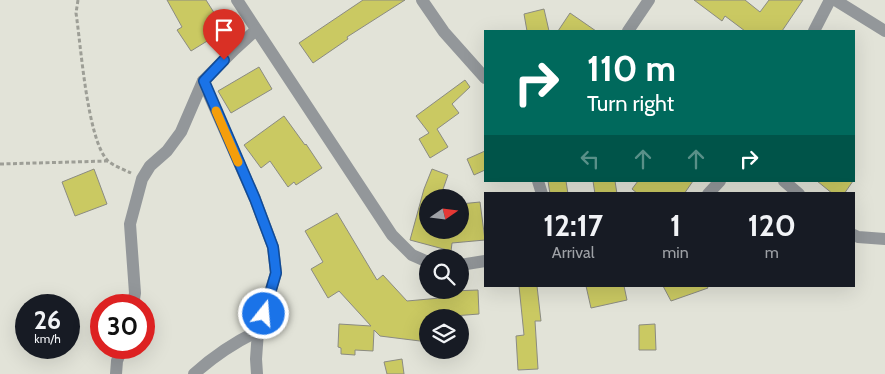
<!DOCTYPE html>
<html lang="en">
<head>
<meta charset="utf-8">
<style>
	:root { --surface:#171b24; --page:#242831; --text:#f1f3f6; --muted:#9ea1a6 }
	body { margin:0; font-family:Cabin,sans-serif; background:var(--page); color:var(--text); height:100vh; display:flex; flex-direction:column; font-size:19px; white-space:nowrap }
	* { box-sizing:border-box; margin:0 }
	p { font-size:16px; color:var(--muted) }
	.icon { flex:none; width:28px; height:28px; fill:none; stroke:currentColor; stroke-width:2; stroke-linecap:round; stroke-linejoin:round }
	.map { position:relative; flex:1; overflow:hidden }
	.sheet { position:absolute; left:484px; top:192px; width:371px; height:95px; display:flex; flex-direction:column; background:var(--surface); border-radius:0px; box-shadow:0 5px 20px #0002 }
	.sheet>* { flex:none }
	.guide { position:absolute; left:484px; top:30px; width:371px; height:152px; border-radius:0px; box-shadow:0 5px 20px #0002; background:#00695c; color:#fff; overflow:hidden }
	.needle { width:32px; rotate:76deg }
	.fabs { position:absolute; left:419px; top:189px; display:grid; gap:10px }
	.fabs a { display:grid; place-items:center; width:50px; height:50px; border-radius:50%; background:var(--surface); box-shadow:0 5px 20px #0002; font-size:25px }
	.speed { position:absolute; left:15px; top:294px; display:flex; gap:10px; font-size:25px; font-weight:700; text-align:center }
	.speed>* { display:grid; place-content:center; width:65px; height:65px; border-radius:50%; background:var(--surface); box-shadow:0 5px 20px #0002; line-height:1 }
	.speed small { font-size:12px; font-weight:400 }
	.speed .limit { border:8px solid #d22; background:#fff; color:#111 }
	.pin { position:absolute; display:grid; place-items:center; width:42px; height:42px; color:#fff; margin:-51px -21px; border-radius:50% 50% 50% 0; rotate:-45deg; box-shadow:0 0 5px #0007 }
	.pin .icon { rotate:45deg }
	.me { position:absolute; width:55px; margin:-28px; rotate:17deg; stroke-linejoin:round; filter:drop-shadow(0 0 4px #0008) }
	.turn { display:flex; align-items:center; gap:18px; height:105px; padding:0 20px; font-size:22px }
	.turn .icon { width:65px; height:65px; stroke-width:2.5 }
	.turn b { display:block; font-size:35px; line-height:42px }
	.lanes { display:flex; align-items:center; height:48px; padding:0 20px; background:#0003; justify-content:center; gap:25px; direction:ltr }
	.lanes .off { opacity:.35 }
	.eta { display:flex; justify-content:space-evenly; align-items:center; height:85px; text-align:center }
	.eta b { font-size:30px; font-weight:700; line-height:35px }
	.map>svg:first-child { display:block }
	.building { fill:#cac962; stroke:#8b8b82 }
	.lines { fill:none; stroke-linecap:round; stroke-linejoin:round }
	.path { stroke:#9d9e96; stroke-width:3; stroke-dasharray:4 2.5; stroke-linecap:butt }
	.minor { stroke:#93979a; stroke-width:12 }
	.route-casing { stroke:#114b97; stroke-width:12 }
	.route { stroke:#1a73e8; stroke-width:9 }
	.slow { stroke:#f59e0b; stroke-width:9 }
</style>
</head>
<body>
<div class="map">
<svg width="885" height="374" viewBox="0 0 885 374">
	<rect width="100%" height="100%" fill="#e2e3d8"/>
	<g class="building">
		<path d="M167 0H206L225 30 191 51 177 30 182 27Z"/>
		<path d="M363 0H405L347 37 348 39 313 63 299 43Z"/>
		<path d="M694 0H745L760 12 769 0H803L782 31H745L725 16 722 21Z"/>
		<path d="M544 9 549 31H527L524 14Z"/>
		<path d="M570 13 596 31H558Z"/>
		<path d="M259 67 272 89 231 113 218 91Z"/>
		<path d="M465 80 470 87 452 104 459 113 437 129 448 147 430 158 419 139 429 133 416 116Z"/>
		<path d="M284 116 305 145 306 144 322 168 296 185 294 182 288 187 270 161 261 168 244 145Z"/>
		<path d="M485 151V170L474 175 467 159Z"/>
		<path d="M94 169 107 204 75 216 62 182Z"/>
		<path d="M432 169 448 175 440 198H428V230H460V204L480 202 485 240 452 243 451 251 410 240 424 189Z"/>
		<path d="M548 181H566L568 194H550Z"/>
		<path d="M593 181H615L617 194H595Z"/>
		<path d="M638 181H693L684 194H638L632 189Z"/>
		<path d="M817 181H853L844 194H833Z"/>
		<path d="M337 213 377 280 383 275 407 301 451 297V291L478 290 479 314 428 318V342L380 336 374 330 373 351 355 350V355L341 354V348L338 347 339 324 371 326 339 291 328 298 311 269 323 262 305 231Z"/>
		<path d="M519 286H537L541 321H535L538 369 518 370 516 336 524 335Z"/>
		<path d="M586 286H624L627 300 591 308Z"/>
		<path d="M663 286H707L708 288 671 301Z"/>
		<path d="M655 324 656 350H639V325Z"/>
		<path d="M402 359 404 374H387L384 362Z"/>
	</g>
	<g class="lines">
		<g class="path">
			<path d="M78 0 76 13C81 46 87 137 107 160 113 166 123 169 131 173"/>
			<path d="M0 164 108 161"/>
		</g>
		<g class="minor">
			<path d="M237 0 392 235 412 255 428 262"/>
			<path d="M422 0 444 32 485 78"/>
			<path d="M835 0 885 31"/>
			<path d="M628 31 649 0"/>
			<path d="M814 31 830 0"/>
			<path d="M203 81 255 199 273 247 276 273 258 331 256 359 257 374"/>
			<path d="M538 181 542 194"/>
			<path d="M784 181 799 194"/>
			<path d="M708 194 720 181"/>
			<path d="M854 235 858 237 885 239"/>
			<path d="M460 265 485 261"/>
			<path d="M133 305 135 293 130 224 142 179 150 166 167 151 181 132 203 81 235 49 256 30"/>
			<path d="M116 374 117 361 122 348"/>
			<path d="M194 374C215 355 233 343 258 331"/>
		</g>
	</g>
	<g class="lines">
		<defs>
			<path id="route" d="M224 60 204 81 255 199 273 247 276 273 264 314"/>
		</defs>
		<use href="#route" class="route-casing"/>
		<use href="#route" class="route"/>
		<path class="slow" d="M216 111 238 162"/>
	</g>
</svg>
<div class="fabs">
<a><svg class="needle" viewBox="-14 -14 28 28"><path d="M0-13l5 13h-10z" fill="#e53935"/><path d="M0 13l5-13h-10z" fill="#9ea1a6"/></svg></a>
<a><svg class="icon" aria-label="search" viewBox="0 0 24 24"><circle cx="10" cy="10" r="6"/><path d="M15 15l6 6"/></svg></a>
<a><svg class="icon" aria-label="layers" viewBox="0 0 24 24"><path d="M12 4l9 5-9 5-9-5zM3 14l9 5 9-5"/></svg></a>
</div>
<div class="speed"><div>26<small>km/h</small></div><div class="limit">30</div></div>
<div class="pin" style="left:224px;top:60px;background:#d93025"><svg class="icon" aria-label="arrive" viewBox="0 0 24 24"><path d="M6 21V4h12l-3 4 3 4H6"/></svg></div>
<svg class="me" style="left:264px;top:314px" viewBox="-20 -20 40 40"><circle r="17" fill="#1a73e8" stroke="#fff" stroke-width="3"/><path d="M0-11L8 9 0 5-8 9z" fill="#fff"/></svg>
<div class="guide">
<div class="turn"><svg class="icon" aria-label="right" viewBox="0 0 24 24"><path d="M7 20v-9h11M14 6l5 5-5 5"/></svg><div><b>110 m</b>Turn right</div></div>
<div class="lanes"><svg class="icon off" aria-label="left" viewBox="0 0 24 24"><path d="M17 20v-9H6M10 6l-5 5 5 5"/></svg><svg class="icon off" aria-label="ahead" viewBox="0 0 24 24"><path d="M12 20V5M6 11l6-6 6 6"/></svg><svg class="icon off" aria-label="ahead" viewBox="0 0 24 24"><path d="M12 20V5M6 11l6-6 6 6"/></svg><svg class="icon" aria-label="right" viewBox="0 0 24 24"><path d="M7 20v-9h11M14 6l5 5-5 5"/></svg></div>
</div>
<section class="sheet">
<div class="eta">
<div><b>12:17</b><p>Arrival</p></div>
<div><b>1</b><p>min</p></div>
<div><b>120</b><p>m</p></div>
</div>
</section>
</div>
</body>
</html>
